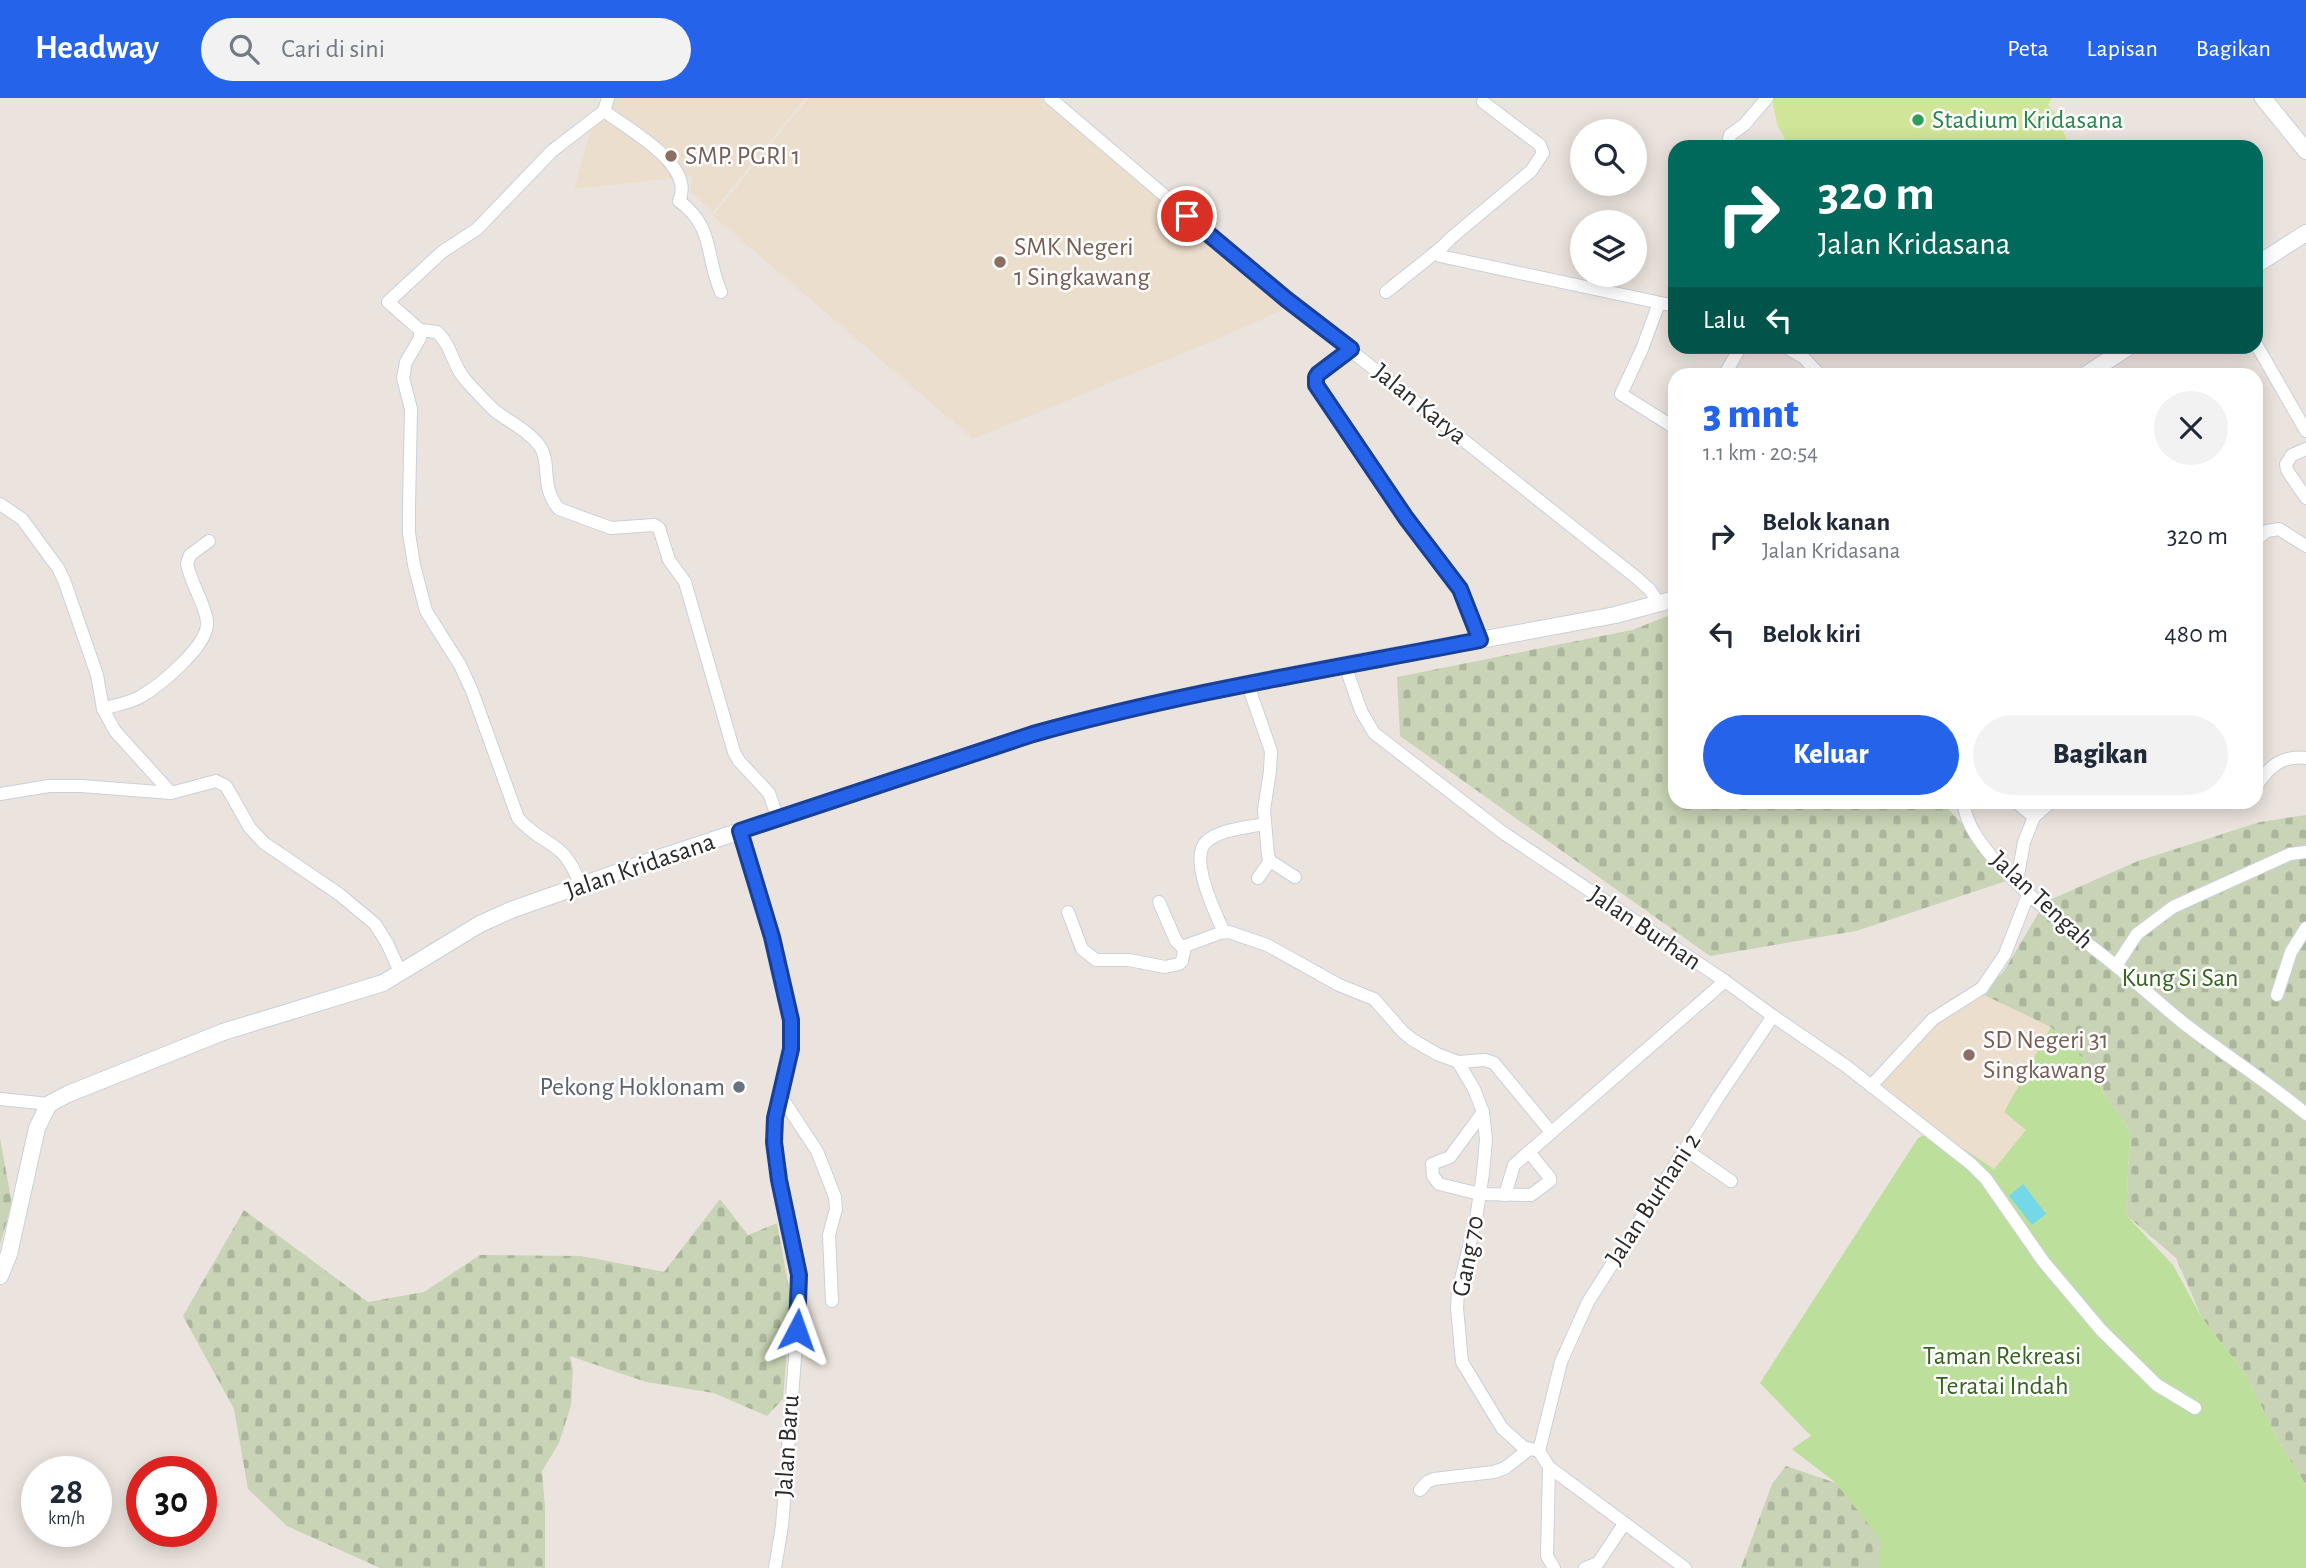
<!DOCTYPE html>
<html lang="id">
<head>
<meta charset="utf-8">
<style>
	:root { --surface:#fff; --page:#f2f2f3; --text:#1f2937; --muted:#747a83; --accent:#2563eb }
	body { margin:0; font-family:"Alegreya Sans",sans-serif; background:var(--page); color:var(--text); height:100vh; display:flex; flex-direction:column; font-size:26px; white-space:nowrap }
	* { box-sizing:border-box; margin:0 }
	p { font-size:23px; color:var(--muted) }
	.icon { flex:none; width:38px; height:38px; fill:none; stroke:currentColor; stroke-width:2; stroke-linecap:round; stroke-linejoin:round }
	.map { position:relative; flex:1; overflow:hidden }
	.sheet { position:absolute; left:1668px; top:270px; width:595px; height:441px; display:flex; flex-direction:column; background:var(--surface); border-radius:21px; box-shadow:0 4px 18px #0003 }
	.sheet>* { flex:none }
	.guide { position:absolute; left:1668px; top:42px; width:595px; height:214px; border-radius:21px; box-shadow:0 4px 18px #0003; background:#00695c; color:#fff; overflow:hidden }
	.buttons { position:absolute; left:1570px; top:21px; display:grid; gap:14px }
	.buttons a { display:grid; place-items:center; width:77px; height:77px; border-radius:50%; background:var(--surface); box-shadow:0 4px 18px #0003; font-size:35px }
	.speed { position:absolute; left:21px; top:1358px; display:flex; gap:14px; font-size:35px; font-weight:700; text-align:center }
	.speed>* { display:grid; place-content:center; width:91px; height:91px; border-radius:50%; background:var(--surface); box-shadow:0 4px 18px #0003; line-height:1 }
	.speed small { font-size:18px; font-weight:400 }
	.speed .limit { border:10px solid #d22; background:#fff; color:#111 }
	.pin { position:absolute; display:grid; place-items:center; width:60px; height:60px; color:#fff; margin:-30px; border:4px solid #fff; border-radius:50%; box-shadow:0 2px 7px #0007 }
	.me { position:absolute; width:77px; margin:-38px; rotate:4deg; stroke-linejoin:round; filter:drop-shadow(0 0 5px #0008) }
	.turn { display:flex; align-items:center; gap:24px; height:147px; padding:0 35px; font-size:32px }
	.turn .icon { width:91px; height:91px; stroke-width:2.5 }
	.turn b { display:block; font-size:49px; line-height:60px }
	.then { display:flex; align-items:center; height:66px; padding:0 35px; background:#0003; gap:14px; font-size:26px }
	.round { display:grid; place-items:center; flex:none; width:74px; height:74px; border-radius:37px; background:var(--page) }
	.overview { display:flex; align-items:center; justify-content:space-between; height:119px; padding:0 35px }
	h1 { font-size:42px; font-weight:800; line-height:52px; color:var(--accent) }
	.cta { display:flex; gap:14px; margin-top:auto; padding:14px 35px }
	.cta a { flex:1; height:80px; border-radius:42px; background:var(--accent); color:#fff; font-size:28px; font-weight:800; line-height:80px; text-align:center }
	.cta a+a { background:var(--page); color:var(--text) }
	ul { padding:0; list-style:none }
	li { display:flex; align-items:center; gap:21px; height:98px; padding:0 35px }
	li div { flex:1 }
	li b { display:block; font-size:26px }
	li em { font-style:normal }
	header { display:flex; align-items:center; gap:42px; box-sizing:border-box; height:98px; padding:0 35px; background:var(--accent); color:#fff }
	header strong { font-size:33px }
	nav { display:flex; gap:38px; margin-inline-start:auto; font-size:24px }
	.search { width:490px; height:63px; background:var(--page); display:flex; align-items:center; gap:18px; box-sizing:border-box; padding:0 24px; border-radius:38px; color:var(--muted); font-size:26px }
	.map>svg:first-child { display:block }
	.education { fill:#ecdecd }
	.cemetery { fill:url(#cemetery-stones) }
	.park { fill:#bcdf9c }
	.pitch { fill:#cfe698 }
	.water { fill:#75d8e8 }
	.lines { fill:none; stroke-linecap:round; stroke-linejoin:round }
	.street-casing { stroke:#cbd0db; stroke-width:14 }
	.secondary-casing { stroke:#cbd0db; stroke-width:18 }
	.street { stroke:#fff; stroke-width:12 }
	.secondary { stroke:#fff; stroke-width:16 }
	.route-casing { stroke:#184099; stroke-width:18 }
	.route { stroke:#2563eb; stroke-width:12 }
	.leisure-dot { fill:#2e9e5b; stroke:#fff; stroke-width:2.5 }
	.education-dot { fill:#8d6e63; stroke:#fff; stroke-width:2.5 }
	.worship-dot { fill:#6b7280; stroke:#fff; stroke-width:2.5 }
	.labels { text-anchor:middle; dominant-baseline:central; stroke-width:5; stroke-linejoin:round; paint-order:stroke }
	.leisure-label { font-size:26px; fill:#27864d; stroke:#fff; text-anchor:start }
	.education-label { font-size:26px; fill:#785e54; stroke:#fff; text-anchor:start }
	.street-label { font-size:26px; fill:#2a2a2a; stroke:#fff }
	.park-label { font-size:26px; fill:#35641e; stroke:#fff }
	.worship-label { font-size:26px; fill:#5b616d; stroke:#fff; text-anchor:end }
</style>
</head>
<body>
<header>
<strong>Headway</strong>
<div class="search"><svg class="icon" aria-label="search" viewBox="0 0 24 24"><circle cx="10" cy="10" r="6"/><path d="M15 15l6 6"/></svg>Cari di sini</div>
<nav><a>Peta</a><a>Lapisan</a><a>Bagikan</a></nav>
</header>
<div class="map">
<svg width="2306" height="1470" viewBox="0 0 2306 1470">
	<defs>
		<pattern id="cemetery-stones" width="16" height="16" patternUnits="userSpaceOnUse" patternTransform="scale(1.75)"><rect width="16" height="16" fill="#c8d4b5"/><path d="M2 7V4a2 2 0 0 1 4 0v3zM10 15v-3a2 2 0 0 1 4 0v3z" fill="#acb69c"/></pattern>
	</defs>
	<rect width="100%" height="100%" fill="#ebe3dd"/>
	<g class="education">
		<path d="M610 0H805L712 115 690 93 692 78 574 91 589 38Z"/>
		<path d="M808 0H1040L1287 210 1215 242 973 341 713 118Z"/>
		<path d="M1982 896 2051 929 2004 1014 2026 1032 1994 1071 1935 1032 1879 985 1935 920Z"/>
	</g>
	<g class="cemetery">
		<path d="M1675 515V704H1942L2012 781 1856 833 1710 858 1400 638 1397 579 1632 532Z"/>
		<path d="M2306 717V1387L2281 1348 2246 1277 2202 1220 2176 1160 2126 1117 2130 1033 2102 993 2095 972 2051 929 1982 896 2004 873 2045 804 2138 763 2260 724Z"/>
		<path d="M0 1040 12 1106 0 1146Z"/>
		<path d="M720 1101 748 1137 777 1125 791 1201 783 1301 767 1318 714 1295 646 1284 570 1258 573 1271 571 1307 559 1345 542 1373 545 1409V1470H380L287 1428 248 1391 234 1311 183 1218 244 1112 368 1204 424 1194 480 1157 581 1158 664 1174Z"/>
		<path d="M1786 1368 1836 1385 1882 1442 1879 1470H1741L1772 1386Z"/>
	</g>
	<path class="park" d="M2051 929 2095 972 2102 993 2130 1033 2126 1117 2173 1167 2202 1220 2246 1277 2281 1348 2306 1387V1470H1879L1881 1442 1836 1385 1792 1351 1811 1338 1760 1285 1918 1040 1935 1032 1994 1071 2026 1032 2004 1014Z"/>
	<path class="pitch" d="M1772 0H2052L2048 7 2058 18 2069 49H1789L1777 26Z"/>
	<path class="water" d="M2023 1086 2046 1116 2032 1127 2009 1098Z"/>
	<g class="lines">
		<defs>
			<g id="street">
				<path d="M1050 0 1286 201 1638 481 1650 492 1659 506"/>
				<path d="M1483 4 1540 47 1543 55 1531 73 1451 140 1440 151V158L1675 208"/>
				<path d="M604 13C628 31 696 67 679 103 715 129 705 159 721 194"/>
				<path d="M1731 49 1729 41 1730 37 1744 27 1767 0"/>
				<path d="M1386 194 1441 150"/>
				<path d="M1659 205 1642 251 1621 296 1675 330"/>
				<path d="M420 232 437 234C452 248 452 266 464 280 473 291 484 302 494 312 509 324 530 333 541 350 551 367 540 389 559 411L611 430 654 427 659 430 669 462 685 484 734 654 739 663 769 695 778 721"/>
				<path d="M2256 246 2306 333"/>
				<path d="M1784 248 1803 259 1819 276"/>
				<path d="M1351 251 1318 276 1316 287 1407 420 1460 491 1480 542"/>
				<path d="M1725 276 1741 248"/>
				<path d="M2306 351 2292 357 2286 366 2287 372 2306 400"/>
				<path d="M0 406 22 421 58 470 64 482 97 577 103 611 115 633 171 695 216 683 226 688 250 730 264 745 339 796 375 826 387 845 401 876"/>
				<path d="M2256 442 2267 433 2279 431 2306 448"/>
				<path d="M1345 567 1361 613 1374 635 1502 734 1725 883 1514 1067 1505 1097"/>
				<path d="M1248 587 1271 653 1270 673 1264 712 1268 757 1270 763 1295 779"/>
				<path d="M103 611C115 607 129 605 140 599 159 588 210 547 207 523 204 503 191 486 187 466L190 457 209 443"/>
				<path d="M2256 689C2268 669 2282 657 2306 660"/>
				<path d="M0 696 49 688H81L171 695"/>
				<path d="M1964 704C1964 755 2078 837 2116 868 2140 887 2162 908 2186 927 2225 957 2268 984 2306 1016"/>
				<path d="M2016 704 2034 719"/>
				<path d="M740 734 778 859 792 932 791 951 775 1020 774 1051 797 1164 799 1208 782 1428 775 1470"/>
				<path d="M1258 780 1270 763"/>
				<path d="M2017 783 2024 744 2034 719 2051 704"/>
				<path d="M580 787C564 740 544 750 518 720L472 593 460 567 426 513 414 467 409 435V408L411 311 403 280 406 264 420 240V232L388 204 442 154 477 131 552 53 604 13 608 0"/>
				<path d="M1159 804 1176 843 1183 850"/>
				<path d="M1068 814 1082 851 1096 862H1129L1165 869 1179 866 1182 863 1185 848 1220 835 1229 834 1267 847 1339 887 1374 901 1403 934 1413 942 1437 956 1458 964"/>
				<path d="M1224 834C1216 817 1189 761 1206 744 1220 731 1246 730 1264 726"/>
				<path d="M2116 868 2137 836 2173 809 2290 756 2306 754"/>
				<path d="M2277 897 2291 854 2306 830"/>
				<path d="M1773 918 1846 968 1971 1066 1986 1081 2043 1163 2101 1232 2157 1287 2195 1310"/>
				<path d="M1871 988 1933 921 1982 890 2005 856 2028 797"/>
				<path d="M780 997 817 1053 835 1099 836 1111 829 1137 832 1203"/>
				<path d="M0 1001 49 1006"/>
				<path d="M1483 1014 1486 1041 1483 1075 1476 1121 1458 1193 1457 1210 1462 1264 1502 1330 1523 1349 1539 1353"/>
				<path d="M1686 1052 1731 1083"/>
				<path d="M1529 1054 1550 1080V1083L1531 1097 1480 1096 1439 1086 1433 1078 1432 1066 1450 1059 1483 1014 1474 991 1458 964 1485 962 1494 965 1551 1034"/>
				<path d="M1539 1353 1561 1264 1588 1204 1719 998 1773 918 1725 883"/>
				<path d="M1539 1353 1549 1369 1685 1470"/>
				<path d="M1549 1369 1547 1458 1554 1470"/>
				<path d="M1420 1392 1427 1384 1434 1381 1494 1374 1505 1370 1528 1352"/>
				<path d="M1585 1470 1598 1465 1624 1426"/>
			</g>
			<g id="secondary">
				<path d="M2263 0 2306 53"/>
				<path d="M2256 167 2306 135"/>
				<path d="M2087 276 2130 248"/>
				<path d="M0 1178 9 1156 37 1030 49 1006 68 996 223 934 383 885 480 826 511 812 647 764 1033 636C1224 584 1421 554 1615 517L1675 501"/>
			</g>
		</defs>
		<use href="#street" class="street-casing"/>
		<use href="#secondary" class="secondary-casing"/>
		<use href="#street" class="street"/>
		<use href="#secondary" class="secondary"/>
	</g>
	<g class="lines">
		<defs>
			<path id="route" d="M797 1232 799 1177 779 1082 774 1044 775 1020 791 951V922L772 839 740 733 1033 636C1180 595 1330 571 1480 542L1460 491 1406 420 1316 287V279L1318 276 1351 251 1286 201 1187 118"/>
		</defs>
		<use href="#route" class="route-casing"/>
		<use href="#route" class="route"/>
	</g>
	<circle class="leisure-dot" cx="1918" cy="22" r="7"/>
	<g class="education-dot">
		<circle cx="671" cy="58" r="7"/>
		<circle cx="1000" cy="164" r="7"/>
		<circle cx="1969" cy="957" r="7"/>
	</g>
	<circle class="worship-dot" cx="739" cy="989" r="7"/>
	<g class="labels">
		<g class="leisure-label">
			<text x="1932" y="22">Stadium Kridasana</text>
		</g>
		<g class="education-label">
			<text x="685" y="58">SMP. PGRI 1</text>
			<text x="1014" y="149">SMK Negeri<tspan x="1014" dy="30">1 Singkawang</tspan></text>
			<text x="1983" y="942">SD Negeri 31<tspan x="1983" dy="30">Singkawang</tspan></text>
		</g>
		<g class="street-label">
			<text transform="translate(1420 306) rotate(39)">Jalan Karya</text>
			<text transform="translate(640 768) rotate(-19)">Jalan Kridasana</text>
			<text transform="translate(2042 802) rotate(43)">Jalan Tengah</text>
			<text transform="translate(1645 830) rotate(34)">Jalan Burhan</text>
			<text transform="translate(1653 1101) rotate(-57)">Jalan Burhani 2</text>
			<text transform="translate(1468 1158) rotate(-79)">Gang 70</text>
			<text transform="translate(787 1348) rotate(-86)">Jalan Baru</text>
		</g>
		<g class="park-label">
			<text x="2180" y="880">Kung Si San</text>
			<text x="2002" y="1258">Taman Rekreasi<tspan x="2002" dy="30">Teratai Indah</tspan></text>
		</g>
		<g class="worship-label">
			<text x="725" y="989">Pekong Hoklonam</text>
		</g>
	</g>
</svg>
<div class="buttons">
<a><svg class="icon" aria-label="search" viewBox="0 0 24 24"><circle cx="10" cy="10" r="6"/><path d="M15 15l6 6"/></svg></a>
<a><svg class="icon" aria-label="layers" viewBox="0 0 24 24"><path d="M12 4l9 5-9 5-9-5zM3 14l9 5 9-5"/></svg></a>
</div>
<div class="speed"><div>28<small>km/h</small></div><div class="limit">30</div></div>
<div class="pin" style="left:1187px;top:118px;background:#d93025"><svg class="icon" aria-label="arrive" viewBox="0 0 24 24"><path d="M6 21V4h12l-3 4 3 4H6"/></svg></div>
<svg class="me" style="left:797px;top:1232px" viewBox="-20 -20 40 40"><path d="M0-17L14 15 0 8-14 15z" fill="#2563eb" stroke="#fff" stroke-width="4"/></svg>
<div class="guide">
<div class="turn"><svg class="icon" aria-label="right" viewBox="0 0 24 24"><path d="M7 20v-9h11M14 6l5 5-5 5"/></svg><div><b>320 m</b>Jalan Kridasana</div></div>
<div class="then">Lalu<svg class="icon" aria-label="left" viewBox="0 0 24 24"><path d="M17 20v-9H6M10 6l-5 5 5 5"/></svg></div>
</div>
<section class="sheet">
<div class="overview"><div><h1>3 mnt</h1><p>1.1 km · 20:54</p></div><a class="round"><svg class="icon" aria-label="close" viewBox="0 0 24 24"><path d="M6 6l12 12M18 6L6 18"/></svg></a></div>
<ul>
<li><svg class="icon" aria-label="right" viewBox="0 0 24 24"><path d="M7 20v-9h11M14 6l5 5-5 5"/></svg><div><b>Belok kanan</b><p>Jalan Kridasana</p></div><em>320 m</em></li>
<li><svg class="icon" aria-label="left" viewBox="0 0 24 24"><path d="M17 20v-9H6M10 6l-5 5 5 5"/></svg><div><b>Belok kiri</b></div><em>480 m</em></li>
</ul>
<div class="cta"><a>Keluar</a><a>Bagikan</a></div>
</section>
</div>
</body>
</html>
